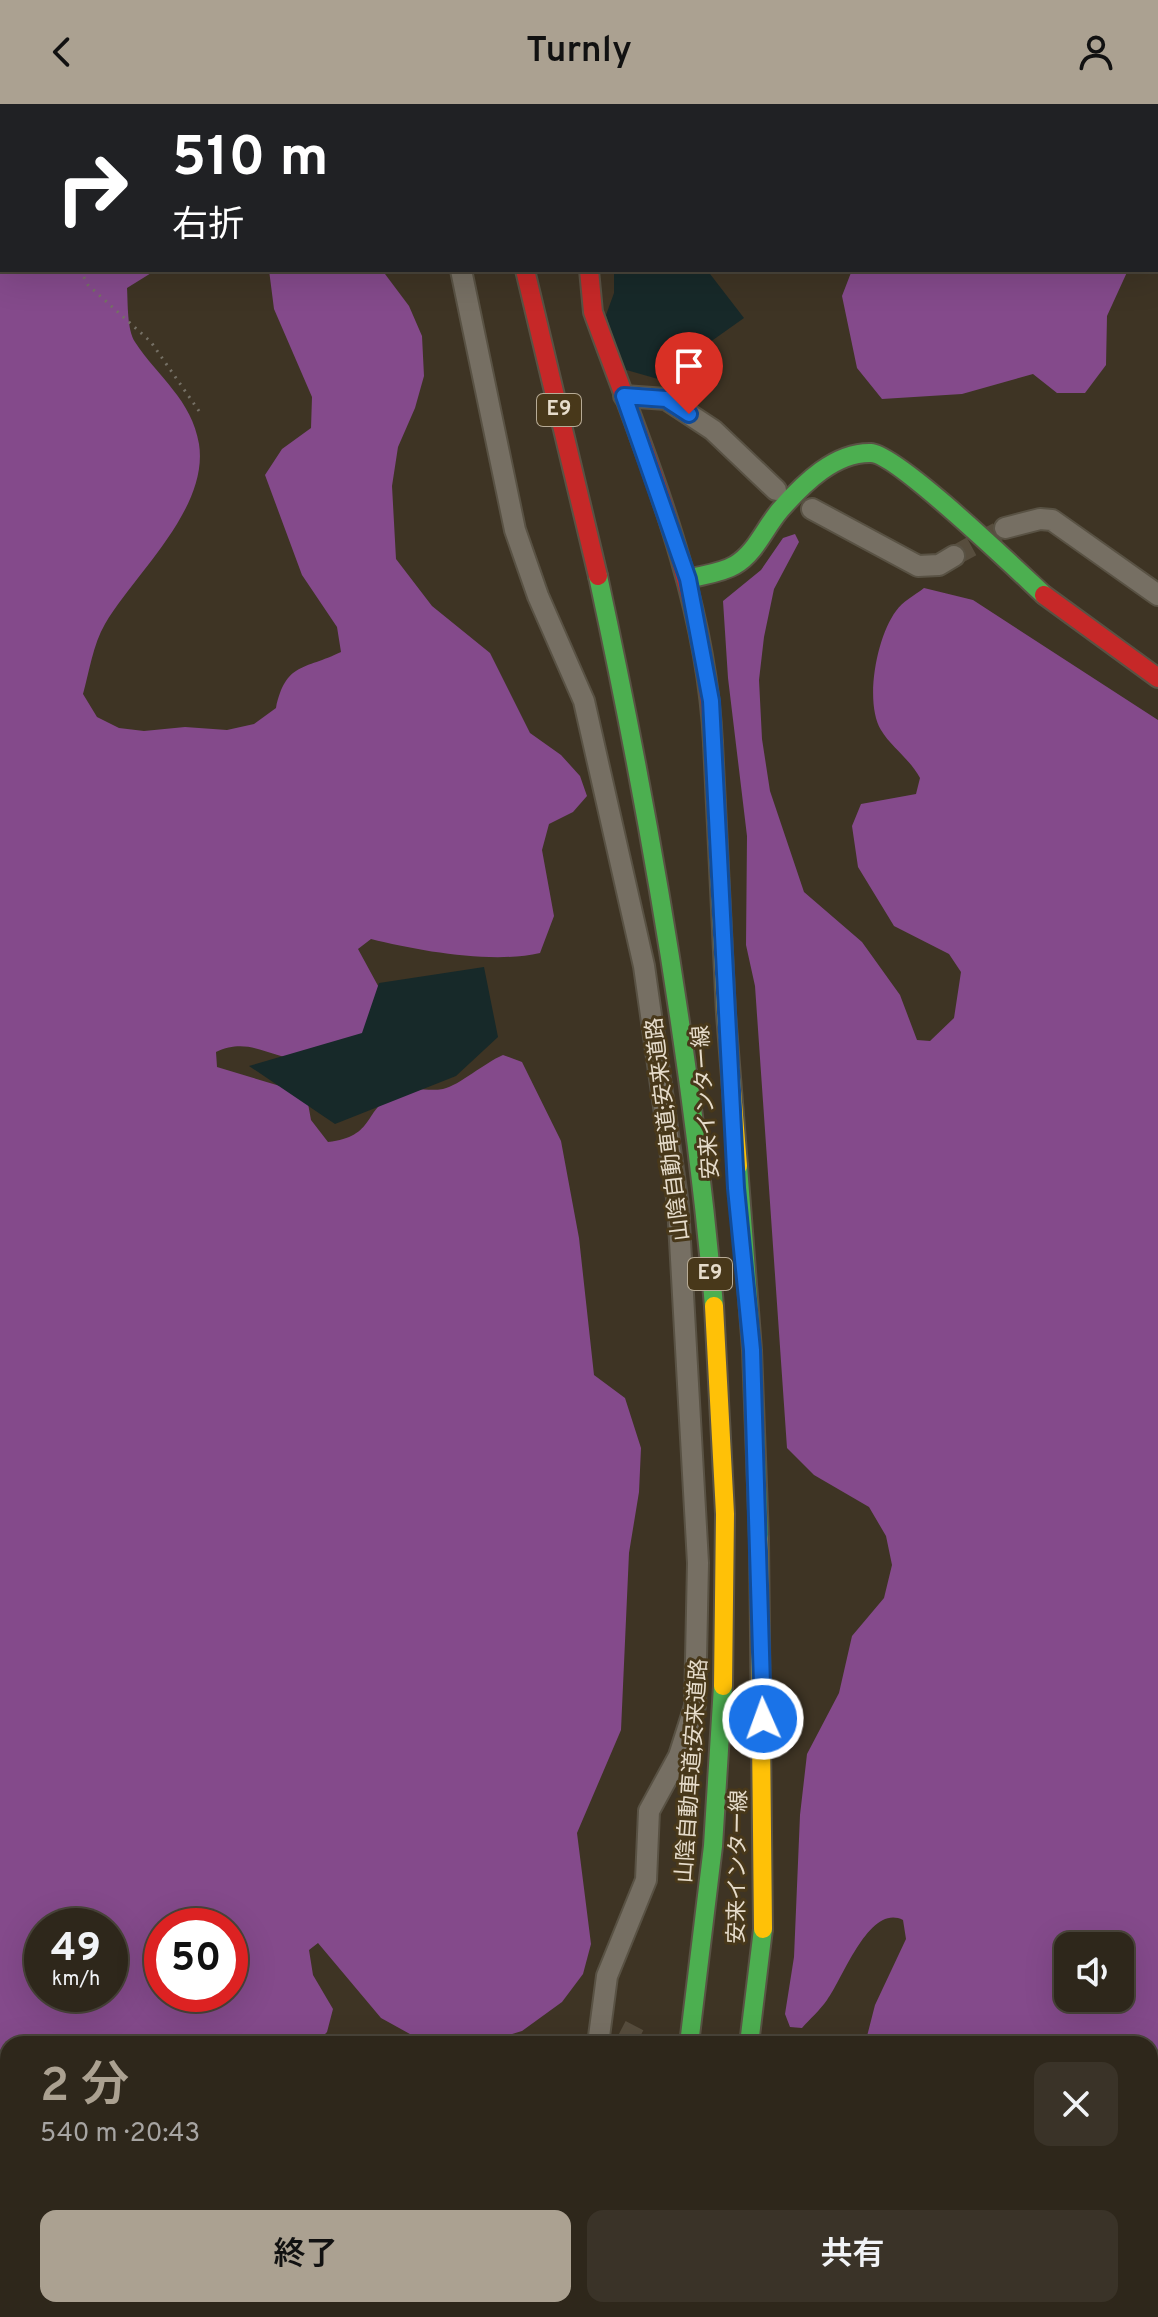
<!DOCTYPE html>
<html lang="ja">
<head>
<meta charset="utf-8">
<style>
	:root { --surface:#2e271b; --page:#3a3328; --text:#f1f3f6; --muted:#a7a5a3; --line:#49443a; --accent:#aba191 }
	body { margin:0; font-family:Overpass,"Noto Sans JP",sans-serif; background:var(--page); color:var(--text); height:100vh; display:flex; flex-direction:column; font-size:30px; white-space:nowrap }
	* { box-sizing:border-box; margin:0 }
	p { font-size:26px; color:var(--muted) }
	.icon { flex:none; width:44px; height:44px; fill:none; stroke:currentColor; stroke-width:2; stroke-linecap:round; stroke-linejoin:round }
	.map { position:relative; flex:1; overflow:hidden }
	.sheet { position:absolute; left:0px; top:1932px; width:1158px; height:282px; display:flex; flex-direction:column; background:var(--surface); border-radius:24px 24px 0 0; box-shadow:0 8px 32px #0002,0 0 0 2px var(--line) }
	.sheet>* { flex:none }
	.guide { position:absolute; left:0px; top:0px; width:1158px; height:168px; box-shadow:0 8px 32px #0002,0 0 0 2px var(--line); background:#202124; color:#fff; overflow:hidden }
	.fabs { position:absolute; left:1054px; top:1828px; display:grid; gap:16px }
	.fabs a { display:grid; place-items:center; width:80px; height:80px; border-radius:16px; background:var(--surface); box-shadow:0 8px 32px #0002,0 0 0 2px var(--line); font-size:40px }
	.speed { position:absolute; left:24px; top:1804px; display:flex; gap:16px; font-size:40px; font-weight:700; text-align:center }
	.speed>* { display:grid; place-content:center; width:104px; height:104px; border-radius:50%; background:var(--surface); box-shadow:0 8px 32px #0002,0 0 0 2px var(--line); line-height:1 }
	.speed small { font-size:20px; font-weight:400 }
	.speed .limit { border:12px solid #d22; background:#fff; color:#111 }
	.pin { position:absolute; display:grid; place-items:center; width:68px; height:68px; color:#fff; margin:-82px -34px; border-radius:50% 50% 50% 0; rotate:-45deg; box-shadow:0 0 8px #0007 }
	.pin .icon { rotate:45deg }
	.me { position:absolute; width:88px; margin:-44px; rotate:358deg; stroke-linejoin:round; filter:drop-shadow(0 0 6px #0008) }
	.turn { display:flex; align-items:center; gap:28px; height:168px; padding:0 40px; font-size:36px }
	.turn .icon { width:104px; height:104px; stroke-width:2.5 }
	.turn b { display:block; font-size:56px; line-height:68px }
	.round { display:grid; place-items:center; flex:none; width:84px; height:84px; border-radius:16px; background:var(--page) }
	.overview { display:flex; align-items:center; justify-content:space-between; height:136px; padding:0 40px }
	h1 { font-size:48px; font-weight:600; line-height:60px; color:var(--accent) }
	.action { display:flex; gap:16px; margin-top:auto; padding:16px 40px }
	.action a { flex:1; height:92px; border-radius:16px; background:var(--accent); color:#111; font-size:32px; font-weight:600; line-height:92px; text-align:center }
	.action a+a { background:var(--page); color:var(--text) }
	header { display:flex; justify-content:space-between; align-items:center; height:104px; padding:0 40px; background:var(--accent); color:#111; font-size:36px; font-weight:600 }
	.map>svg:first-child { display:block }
	.forest { fill:#844a8b; fill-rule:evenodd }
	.water { fill:#172929 }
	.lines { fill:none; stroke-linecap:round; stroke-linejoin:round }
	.street-tunnel { stroke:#574d3d; stroke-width:20; stroke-dasharray:20 10; stroke-linecap:butt }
	.street-casing { stroke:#595244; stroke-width:24 }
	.fast-casing { stroke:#595244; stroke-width:22 }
	.slow-casing { stroke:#595244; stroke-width:22 }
	.jam-casing { stroke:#595244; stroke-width:22 }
	.path { stroke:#757065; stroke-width:3; stroke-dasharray:2 6; stroke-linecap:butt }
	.street { stroke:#766f63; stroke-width:20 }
	.fast { stroke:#4caf50; stroke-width:18 }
	.slow { stroke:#ffc107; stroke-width:18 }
	.jam { stroke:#c62828; stroke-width:18 }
	.route-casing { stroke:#114b97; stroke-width:20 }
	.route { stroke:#1a73e8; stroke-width:14 }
	.labels { text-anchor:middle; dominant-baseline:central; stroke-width:6; stroke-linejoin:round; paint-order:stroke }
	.shield { fill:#48381a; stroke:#b7ab96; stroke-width:2 }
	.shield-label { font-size:20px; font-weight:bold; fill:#e6dccb }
	.street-label { font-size:22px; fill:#e6dccb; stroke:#48381a }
</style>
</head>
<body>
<header><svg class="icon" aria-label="back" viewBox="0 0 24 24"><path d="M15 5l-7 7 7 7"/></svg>Turnly<svg class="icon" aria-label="person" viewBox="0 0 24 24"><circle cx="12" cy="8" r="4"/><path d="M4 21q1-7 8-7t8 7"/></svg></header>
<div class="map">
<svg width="1158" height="2213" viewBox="0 0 1158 2213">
	<rect width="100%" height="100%" fill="#3e3424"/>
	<g class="forest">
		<path d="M0 0 112 2H2V166H156L127 184C128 199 127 226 135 238 158 273 192 296 199 340 209 405 135 469 105 520 93 540 89 569 83 590L97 613 119 624 144 627 185 623 227 626 254 620 276 604C286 558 304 566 341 548L337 523 302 471 265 371 282 345 311 324 312 293 274 205 269 166H382L409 202 422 232 424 272 415 304 398 343 392 382 396 455 432 502 490 549 530 629 561 651 580 672 587 692 573 708 549 720 542 746 554 812 540 849C493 860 419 847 371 835L358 845 383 891 366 933C347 939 321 954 301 955 271 955 250 932 216 948L217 963 290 985 307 994 311 1016 328 1038C376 1033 363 1005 395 990 412 981 426 988 443 985 460 981 484 959 503 951L522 958 561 1037 579 1134 594 1271 625 1294 641 1344 639 1388 629 1449 621 1626 577 1729 591 1840 583 1870 562 1898 522 1927 479 1940H428L381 1914 318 1839 309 1846 313 1871 333 1905 327 1928 315 1940H8V2206H544V2213H0ZM42 1822H110V1890H42ZM162 1822H230V1890H162Z"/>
		<path d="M803 0H1158V150L1156 2Z"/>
		<path d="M852 166H1128L1107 212 1106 261 1085 289H1057L1033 270 962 290 882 295 857 264 842 192Z"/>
		<path d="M795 430 799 438 774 485 764 533 759 576 762 635 770 687 804 788 862 838 900 891 917 936 930 937 954 914 961 868 949 850 894 822 858 763 852 722 861 700 916 690 920 674C910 655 891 643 881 626 864 598 877 532 896 507 902 498 915 491 924 484L973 496 1158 616V2213H866L864 2206H1150V1940H865L875 1901 906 1835 903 1816C869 1799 843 1875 827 1896 820 1906 810 1915 802 1924L790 1923 785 1910 794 1853 800 1711 807 1650 839 1589 852 1532 884 1494 892 1461 886 1432 869 1403 814 1371 787 1344 755 882 746 841 747 732 728 574 723 497 761 466 783 434ZM1120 1842V1894H1068V1842Z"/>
	</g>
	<g class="water">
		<path d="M614 166H707L744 214 658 275 623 265 606 211 614 189Z"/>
		<path d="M484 863 498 933 456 972 335 1020 249 962 362 929 379 879Z"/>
		<path d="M752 2206H832L834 2213H755Z"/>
	</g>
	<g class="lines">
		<g class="street-tunnel">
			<path d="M954 452 1005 424"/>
			<path d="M621 1926 648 1940"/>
		</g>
		<defs>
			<g id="street">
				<path d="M427 0 428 2"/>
				<path d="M461 166 515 426 538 492 584 597 644 862 678 1101 698 1459 695 1602 679 1652 649 1707 646 1776 607 1872 598 1940"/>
				<path d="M624 292 666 295 713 326 776 386"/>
				<path d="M812 405 918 462 939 461 954 452"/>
				<path d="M1005 424 1040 415 1052 416 1158 491"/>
				<path d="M581 2206 582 2213"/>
				<path d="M853 2206 855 2213"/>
			</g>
			<g id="fast">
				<path d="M568 0 569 2"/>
				<path d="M598 472C650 713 692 955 714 1202"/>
				<path d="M688 475C702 471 722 469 735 461 756 449 765 423 781 405 804 379 835 348 871 349 897 350 1017 466 1044 491"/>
				<path d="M738 1062 752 1246 759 1435"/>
				<path d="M689 1940 713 1742 723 1582"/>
				<path d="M749 1940 763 1825"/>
			</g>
			<g id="slow">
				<path d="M483 0 484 2"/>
				<path d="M713 639 726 910 738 1062"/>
				<path d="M714 1202 725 1410 723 1582"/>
				<path d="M759 1435 763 1825"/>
				<path d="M631 2213 633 2206"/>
			</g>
			<g id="jam">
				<path d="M525 166 598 472"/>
				<path d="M589 166 593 208C644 349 706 488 713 639"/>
				<path d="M1044 491 1158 574"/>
				<path d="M672 2213 674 2206"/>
			</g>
		</defs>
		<use href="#street" class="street-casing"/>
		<use href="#fast" class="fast-casing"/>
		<use href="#slow" class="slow-casing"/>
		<use href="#jam" class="jam-casing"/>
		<g class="path">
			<path d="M44 0 45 2"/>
			<path d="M80 166 88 181 151 238 199 307"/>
		</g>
		<use href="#street" class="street"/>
		<use href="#fast" class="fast"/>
		<use href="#slow" class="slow"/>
		<use href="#jam" class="jam"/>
	</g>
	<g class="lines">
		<defs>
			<path id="route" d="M689 310 666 295 624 292 688 475 711 597 736 1084 752 1246 763 1615"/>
		</defs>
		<use href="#route" class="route-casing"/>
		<use href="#route" class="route"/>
	</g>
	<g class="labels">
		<g class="shield">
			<rect x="537" y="290" width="44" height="32" rx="6"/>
			<rect x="688" y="1154" width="44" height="32" rx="6"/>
		</g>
		<g class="shield-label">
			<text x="559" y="306">E9</text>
			<text x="710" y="1170">E9</text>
		</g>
		<g class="street-label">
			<text transform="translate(707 998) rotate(-94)">安来インター線</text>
			<text transform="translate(669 1025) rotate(-97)">山陰自動車道;安来道路</text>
			<text transform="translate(693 1667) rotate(-86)">山陰自動車道;安来道路</text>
			<text transform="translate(739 1763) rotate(-89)">安来インター線</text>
		</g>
	</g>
</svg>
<div class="fabs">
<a><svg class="icon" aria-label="sound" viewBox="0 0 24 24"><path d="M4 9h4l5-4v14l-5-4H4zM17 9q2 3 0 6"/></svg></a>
</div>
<div class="speed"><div>49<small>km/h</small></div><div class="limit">50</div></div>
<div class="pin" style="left:689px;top:310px;background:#d93025"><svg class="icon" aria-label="arrive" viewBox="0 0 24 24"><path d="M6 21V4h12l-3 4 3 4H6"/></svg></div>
<svg class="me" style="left:763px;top:1615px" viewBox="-20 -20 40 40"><circle r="17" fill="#1a73e8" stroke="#fff" stroke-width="3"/><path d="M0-11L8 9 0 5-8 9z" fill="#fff"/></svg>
<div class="guide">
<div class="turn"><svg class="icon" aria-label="right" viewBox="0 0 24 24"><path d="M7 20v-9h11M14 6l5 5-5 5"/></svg><div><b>510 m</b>右折</div></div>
</div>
<section class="sheet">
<div class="overview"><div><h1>2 分</h1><p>540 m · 20:43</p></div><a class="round"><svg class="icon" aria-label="close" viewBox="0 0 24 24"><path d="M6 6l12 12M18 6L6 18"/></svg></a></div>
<div class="action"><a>終了</a><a>共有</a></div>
</section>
</div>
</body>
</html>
